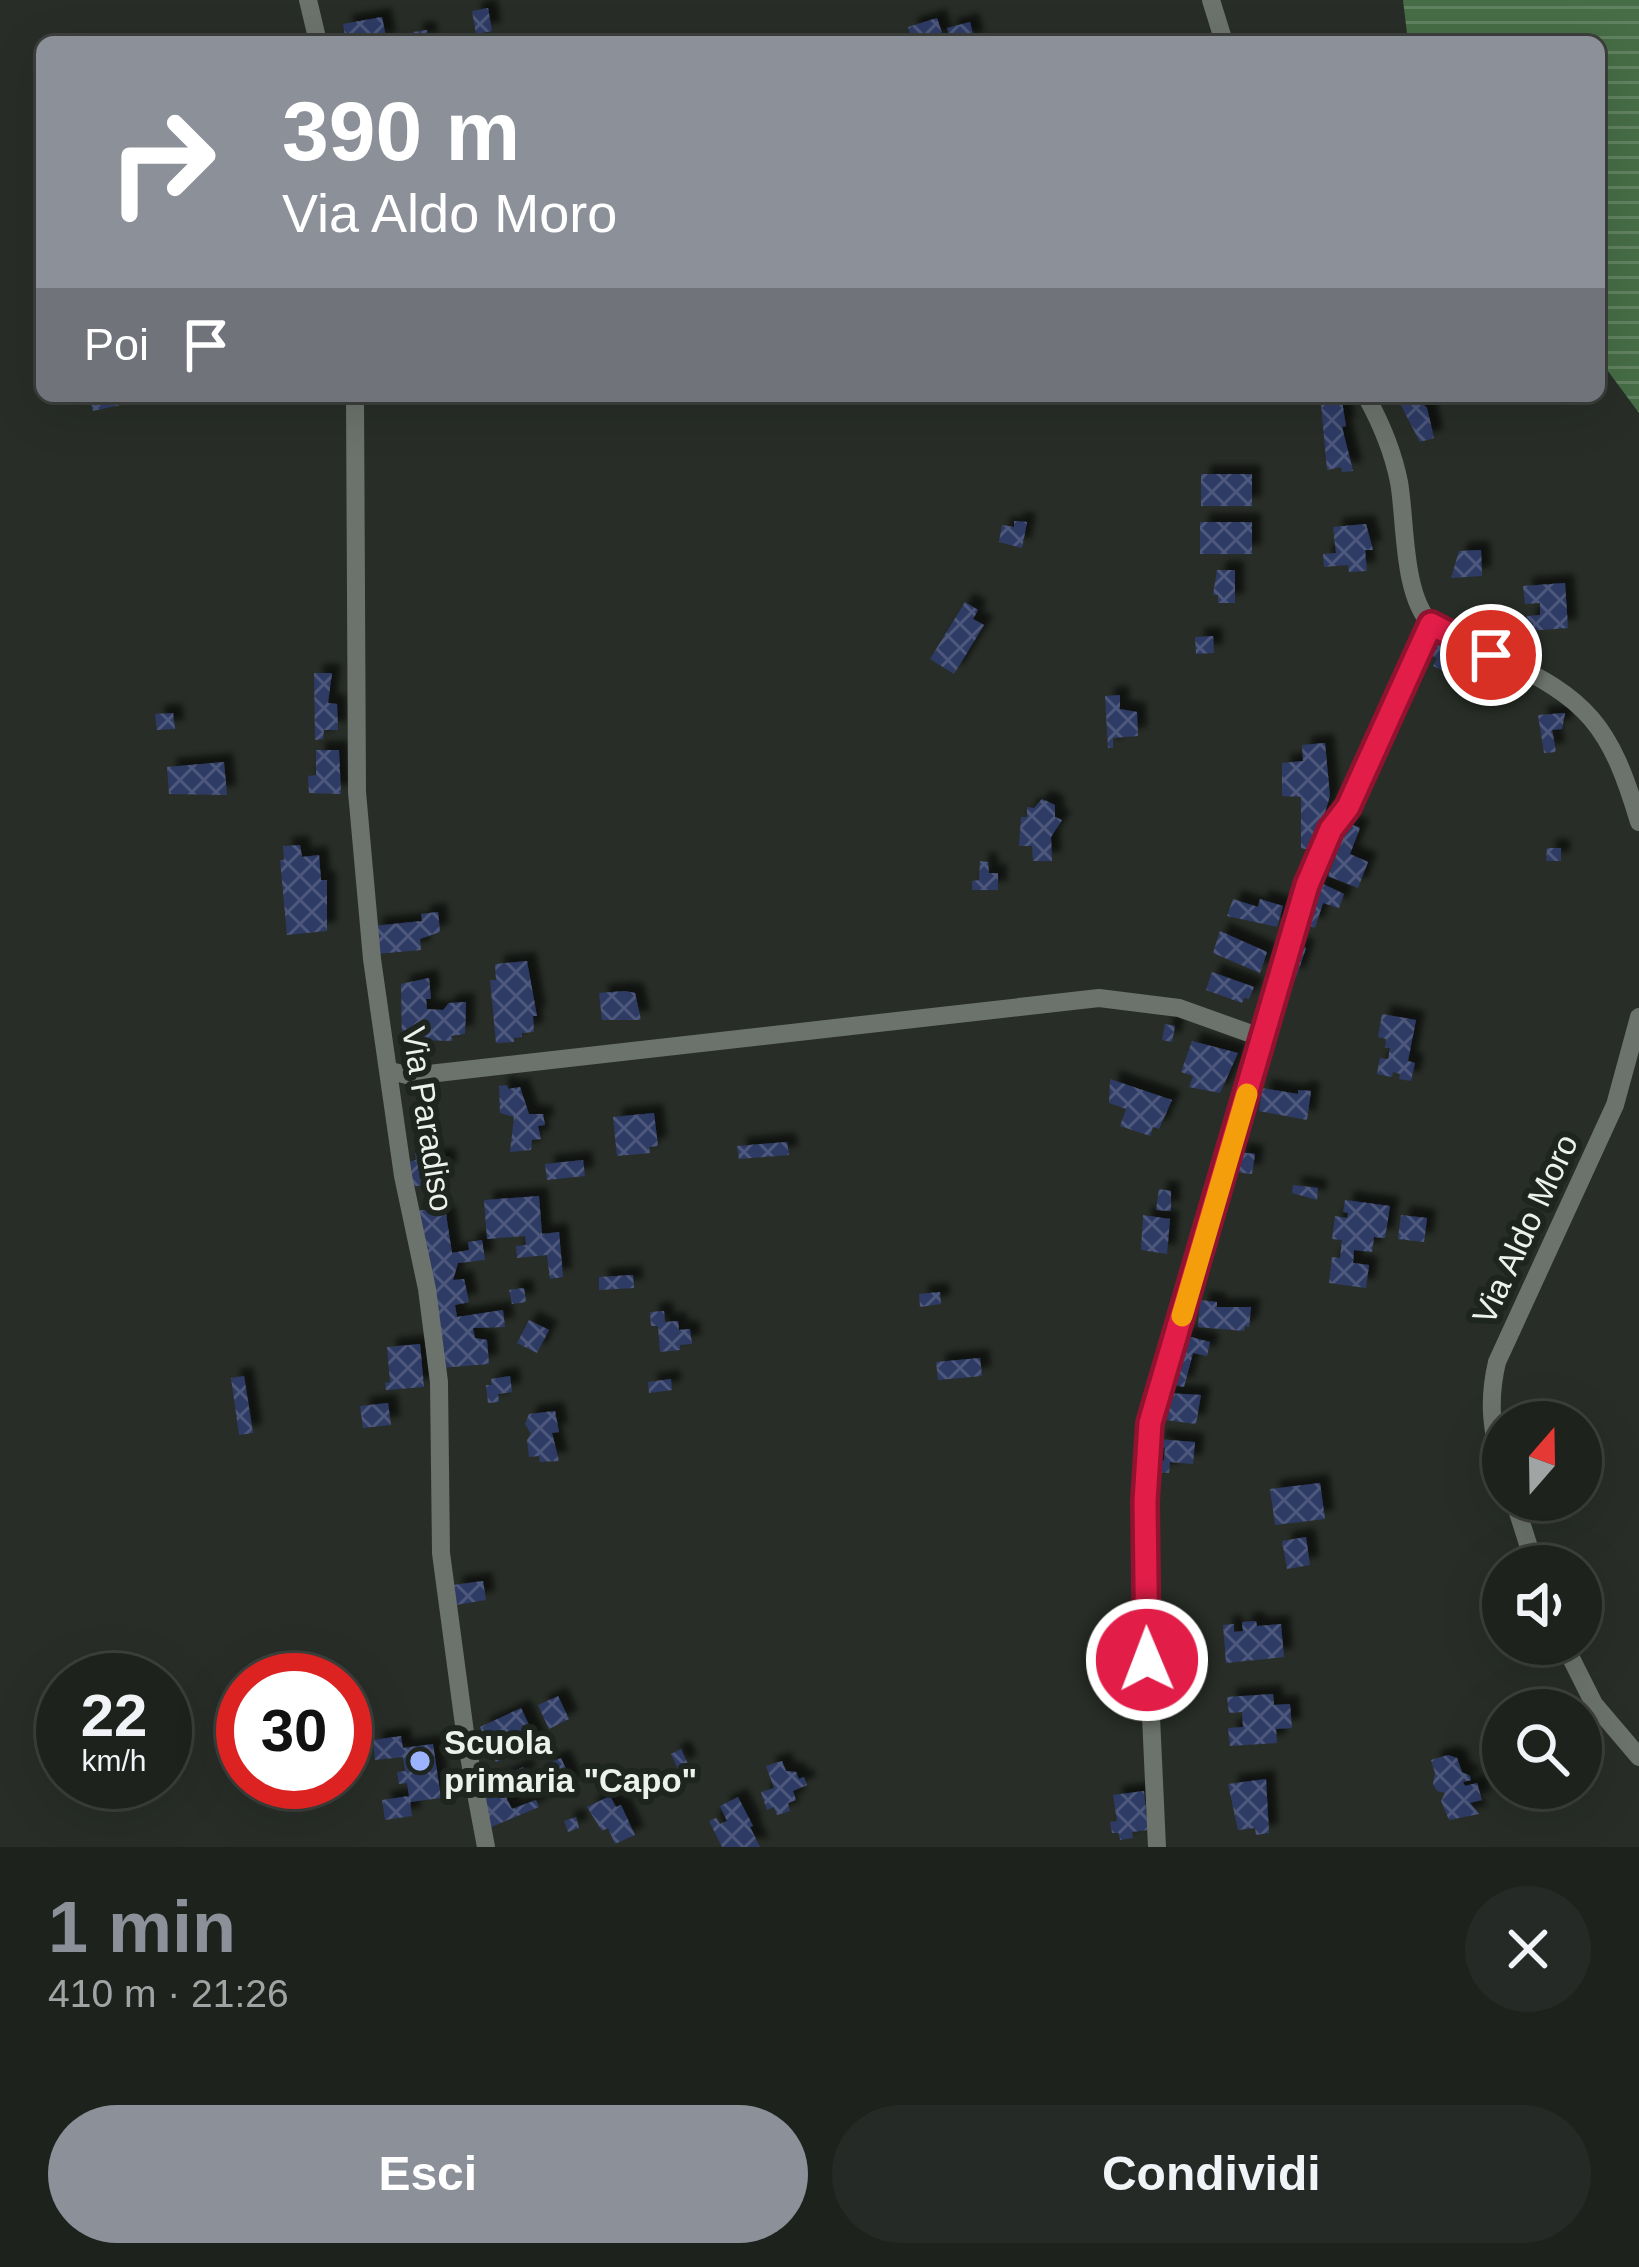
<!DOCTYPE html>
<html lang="it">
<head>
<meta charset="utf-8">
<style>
	:root { --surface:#1e221d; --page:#262a26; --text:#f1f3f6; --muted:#a1a4a4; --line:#3c3f3b; --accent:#8c9099 }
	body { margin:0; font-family:Arial,sans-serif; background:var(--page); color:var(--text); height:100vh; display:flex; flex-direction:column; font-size:45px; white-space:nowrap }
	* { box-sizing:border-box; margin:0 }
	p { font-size:39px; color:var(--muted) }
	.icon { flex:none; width:66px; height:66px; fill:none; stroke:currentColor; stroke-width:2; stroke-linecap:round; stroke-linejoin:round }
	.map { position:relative; height:1847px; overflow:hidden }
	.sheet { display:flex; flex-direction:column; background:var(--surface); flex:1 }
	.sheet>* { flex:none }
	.hud { position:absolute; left:36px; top:36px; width:1569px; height:366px; border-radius:18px; box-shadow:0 12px 48px #0002,0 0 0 3px var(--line); background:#8c9099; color:#fff; overflow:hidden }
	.needle { width:78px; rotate:20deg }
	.fabs { position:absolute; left:1482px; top:1401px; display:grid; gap:24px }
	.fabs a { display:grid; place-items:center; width:120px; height:120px; border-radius:50%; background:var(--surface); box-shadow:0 12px 48px #0002,0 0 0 3px var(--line); font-size:60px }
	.speed { position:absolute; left:36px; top:1653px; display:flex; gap:24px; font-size:60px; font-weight:700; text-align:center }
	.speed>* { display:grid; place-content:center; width:156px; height:156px; border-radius:50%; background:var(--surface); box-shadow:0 12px 48px #0002,0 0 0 3px var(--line); line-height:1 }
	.speed small { font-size:30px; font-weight:400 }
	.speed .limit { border:18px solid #d22; background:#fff; color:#111 }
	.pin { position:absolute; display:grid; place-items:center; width:102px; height:102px; color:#fff; margin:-51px; border:6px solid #fff; border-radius:50%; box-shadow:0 3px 12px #0007 }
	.me { position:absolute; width:132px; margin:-66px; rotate:359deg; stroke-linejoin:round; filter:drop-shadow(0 0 9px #0008) }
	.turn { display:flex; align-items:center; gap:42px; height:252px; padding:0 48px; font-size:54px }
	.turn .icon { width:156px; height:156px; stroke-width:2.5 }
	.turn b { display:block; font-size:84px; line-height:102px }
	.then { display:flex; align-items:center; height:114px; padding:0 48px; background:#0003; gap:24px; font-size:45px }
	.round { display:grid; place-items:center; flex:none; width:126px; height:126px; border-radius:63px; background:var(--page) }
	.overview { display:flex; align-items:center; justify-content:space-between; height:204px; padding:0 48px }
	h1 { font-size:72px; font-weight:700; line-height:90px; color:var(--accent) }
	.button { display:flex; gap:24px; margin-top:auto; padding:24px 48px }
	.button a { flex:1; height:138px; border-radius:72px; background:var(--accent); color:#fff; font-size:48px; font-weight:700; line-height:138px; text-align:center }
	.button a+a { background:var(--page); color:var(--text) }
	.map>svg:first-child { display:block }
	.water { fill:url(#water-rules) }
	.building { fill:url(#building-cross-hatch); filter:url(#shadow) }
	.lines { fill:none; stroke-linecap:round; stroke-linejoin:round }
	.minor { stroke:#6c736c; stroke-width:18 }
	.route-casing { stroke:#92132f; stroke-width:30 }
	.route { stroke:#e11d48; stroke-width:21 }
	.slow { stroke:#f59e0b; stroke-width:21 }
	.poi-dot { fill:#9cb4fd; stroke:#1e241e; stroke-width:4.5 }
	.labels { text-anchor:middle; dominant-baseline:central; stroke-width:12; stroke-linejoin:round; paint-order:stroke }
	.street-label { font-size:33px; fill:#edf1ed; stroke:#1e241e }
	.poi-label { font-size:33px; font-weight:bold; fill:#edf1ed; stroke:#1e241e; text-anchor:start }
</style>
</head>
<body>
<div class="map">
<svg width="1639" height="1847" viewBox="0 0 1639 1847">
	<defs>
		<pattern id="water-rules" width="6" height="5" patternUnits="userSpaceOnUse" patternTransform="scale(3)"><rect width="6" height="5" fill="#466d46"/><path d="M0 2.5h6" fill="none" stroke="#618261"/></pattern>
		<pattern id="building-cross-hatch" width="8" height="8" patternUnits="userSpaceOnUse" patternTransform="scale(3)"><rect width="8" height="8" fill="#2e3b65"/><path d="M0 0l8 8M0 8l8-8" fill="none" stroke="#4d587b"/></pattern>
		<filter id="shadow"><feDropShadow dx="9" dy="-9" stdDeviation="3" flood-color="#0009"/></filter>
	</defs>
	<rect width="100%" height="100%" fill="#282e27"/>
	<path class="water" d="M1403 0H1639V413L1599 359V42H1408Z"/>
	<g class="building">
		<path d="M488 8 492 31 476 34 472 11Z"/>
		<path d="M382 17 387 42H346L343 24Z"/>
		<path d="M937 18 945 42 912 40 908 27Z"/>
		<path d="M970 22 975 42H951L947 28Z"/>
		<path d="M427 30 429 42H415L413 32Z"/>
		<path d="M89 396H138L139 401 93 411Z"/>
		<path d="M1396 396H1415L1427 408 1434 438 1420 442Z"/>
		<path d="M1342 401 1346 426 1342 427 1353 471 1342 472 1341 467 1327 470 1321 404Z"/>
		<rect x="1201" y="474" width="51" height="32"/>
		<path d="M1014 521 1027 522 1022 548 999 542 1002 525 1014 527Z"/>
		<rect x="1200" y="522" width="52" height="32"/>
		<path d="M1366 524 1373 550H1365L1367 571 1349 572 1348 565 1324 567 1323 554 1336 553 1333 527Z"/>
		<path d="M1481 550 1482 576 1451 578 1459 551Z"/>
		<path d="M1217 570H1235V603H1218V595H1213Z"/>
		<path d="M1565 583 1568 628 1527 631V616L1540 615V603L1525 604 1523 586Z"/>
		<path d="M965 602 978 610 973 619 984 625 954 674 930 659Z"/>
		<path d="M1213 636 1214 653 1196 654 1195 637Z"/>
		<path d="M1431 644 1444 646 1440 657 1446 659 1442 670 1433 666 1437 658 1424 653Z"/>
		<path d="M314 673H332L328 703 337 704 338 730H324L323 739 315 740Z"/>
		<path d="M1120 695V709L1137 712 1138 736 1113 738V748H1108L1105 696Z"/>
		<path d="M173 713 175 729 157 730 155 714Z"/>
		<path d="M1565 713 1562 729 1552 730 1556 752 1544 753 1538 715Z"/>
		<path d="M1325 743 1330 796 1313 851 1301 848V797L1282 796V763L1303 761 1302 745Z"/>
		<path d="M316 750H339L341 794 309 793 308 776 316 775Z"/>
		<path d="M224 762 227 795 169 794 167 767Z"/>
		<path d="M1042 799 1055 805V817L1062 820 1051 837 1052 861H1033L1032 846H1019L1021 817H1027V807L1034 808Z"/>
		<path d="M1348 823 1360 828 1350 854 1368 862 1358 888 1328 876 1338 850 1331 846 1337 830 1344 833Z"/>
		<path d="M300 845 302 857 319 855 321 880H327V931L287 935 280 860H284L283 846Z"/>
		<path d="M1547 848H1561V861H1546Z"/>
		<path d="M980 861 988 862 989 873H998V890H972V881L979 880Z"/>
		<path d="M1317 881 1344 894 1339 908 1323 903 1315 928 1303 923Z"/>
		<path d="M1233 899 1258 907 1260 899 1283 906 1277 927 1227 916Z"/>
		<path d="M438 912 440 932 420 939 421 950 376 954 373 926 422 921 421 914Z"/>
		<path d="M1220 931 1267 952 1260 973 1213 953Z"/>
		<path d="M1296 945 1306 948 1296 978 1286 974Z"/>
		<path d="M527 961 537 1016H533L534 1032 522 1033V1037L514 1038V1042L496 1043 490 980H496L495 964Z"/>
		<path d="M1212 972 1254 987 1249 999 1244 998 1242 1003 1206 990Z"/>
		<path d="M429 978 431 999H426L427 1009 443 1010 449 1003 466 1002 465 1034 451 1036 453 1041 418 1040V1044L402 1046 401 984Z"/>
		<path d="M625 991 635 993 641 1020H602L599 993Z"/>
		<path d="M1382 1014 1416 1020 1408 1061 1415 1063 1411 1081 1399 1079 1400 1074 1393 1072 1392 1077 1377 1074 1380 1058 1388 1059 1390 1048H1385L1386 1039 1378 1037Z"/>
		<path d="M1165 1024 1175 1026 1172 1042 1162 1040Z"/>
		<path d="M1192 1041 1238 1053 1220 1093 1189 1087 1193 1076 1181 1072Z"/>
		<path d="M1110 1079 1172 1100 1159 1129 1153 1127 1150 1136 1120 1126 1126 1109 1109 1103Z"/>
		<path d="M507 1085 508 1089 520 1087 529 1114H543L545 1125 538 1126 541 1139 532 1140 531 1150 510 1152 514 1117 500 1113 499 1086Z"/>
		<path d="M1262 1088 1298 1094V1090L1311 1091 1307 1120 1259 1111Z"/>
		<path d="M654 1113 658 1146 649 1147 650 1153 617 1156 613 1117Z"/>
		<path d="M787 1142 789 1155 739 1159 737 1146Z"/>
		<path d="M425 1152 426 1159 446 1157 448 1171 437 1173 438 1183 410 1187 407 1162 416 1160 415 1153Z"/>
		<path d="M1238 1152 1255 1154 1252 1174 1235 1172Z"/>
		<path d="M583 1160 585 1176 547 1180 545 1164Z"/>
		<path d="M1293 1185 1318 1188 1317 1200 1292 1193Z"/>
		<path d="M1159 1189 1171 1191V1211L1156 1210Z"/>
		<path d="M539 1196 542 1234 559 1232 563 1277 550 1279 547 1255 517 1258 516 1246 526 1245 525 1236 487 1239 484 1200Z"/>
		<path d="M1345 1200 1390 1206 1385 1238 1374 1237 1372 1252 1354 1250 1353 1263 1369 1265 1366 1288 1329 1283 1332 1257 1340 1258 1342 1240 1332 1239 1335 1216 1347 1218 1348 1213 1343 1212Z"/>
		<path d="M433 1209 434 1216 446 1214 452 1253 469 1250 468 1242 482 1240 485 1260 458 1263 453 1280 464 1279 469 1302 455 1305 457 1317 503 1310 505 1327 473 1328 475 1338 487 1340 489 1364 440 1368 414 1211Z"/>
		<path d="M1143 1215 1170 1219 1167 1254 1141 1250Z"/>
		<path d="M1401 1215 1427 1218 1424 1242 1398 1239Z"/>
		<path d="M633 1275 634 1288 599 1290V1277Z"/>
		<path d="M524 1288 526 1302 512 1304 509 1290Z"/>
		<path d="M940 1292 941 1304 920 1307 919 1294Z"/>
		<path d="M1200 1300 1217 1302V1307H1251L1249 1327 1245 1326 1244 1331 1198 1327Z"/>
		<path d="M664 1311 665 1322 678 1321 679 1330 690 1329 692 1344 680 1345V1350L660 1352 658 1326H651L650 1312Z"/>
		<path d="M529 1320 549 1330 537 1353 517 1343Z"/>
		<path d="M1183 1335 1210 1342 1207 1356 1193 1353 1184 1387 1170 1384Z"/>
		<path d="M420 1344 424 1387 386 1390 385 1383 390 1382 387 1347Z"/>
		<path d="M980 1358 982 1376 938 1380 936 1362Z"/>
		<path d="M244 1376 253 1433 239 1435 231 1378Z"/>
		<path d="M510 1376 512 1392 498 1394 499 1402 488 1403 486 1385H492L491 1379Z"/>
		<path d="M671 1379 672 1390 649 1393 648 1382Z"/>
		<path d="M1166 1393 1201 1395 1196 1424 1158 1419Z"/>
		<path d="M388 1403 391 1425 363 1428 360 1406Z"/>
		<path d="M555 1411 559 1432 552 1433 559 1461 540 1462 539 1456 529 1457 527 1440 531 1434 525 1424 529 1414Z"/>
		<path d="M1157 1439 1195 1442 1193 1464 1170 1462 1169 1473 1153 1472 1154 1459 1164 1461 1165 1448 1156 1447Z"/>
		<path d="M1320 1483 1325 1519 1275 1525 1270 1489Z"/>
		<path d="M1306 1537 1310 1565 1287 1569 1282 1541Z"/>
		<path d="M483 1581 486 1600 456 1605 453 1585Z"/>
		<path d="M1256 1621 1257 1626 1281 1624 1284 1657 1226 1663 1223 1625 1234 1624V1632L1243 1631 1242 1622Z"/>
		<path d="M1273 1694 1274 1705 1290 1704 1292 1728 1276 1729 1277 1743 1230 1746 1228 1728 1243 1727 1242 1712 1229 1713 1227 1697Z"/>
		<path d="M558 1696 569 1719 549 1729 538 1705Z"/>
		<path d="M521 1708 539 1746 496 1762 480 1727Z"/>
		<path d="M401 1736 403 1748 433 1744 441 1798 410 1802 412 1816 385 1820 382 1800 409 1796 407 1783 399 1784 397 1772 405 1771 403 1757 375 1760 373 1740Z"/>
		<path d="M681 1749 688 1764 678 1769 671 1754Z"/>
		<path d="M1448 1755 1457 1758 1462 1772 1470 1776 1471 1780 1463 1782 1465 1786 1477 1783 1482 1800 1470 1803 1479 1814 1449 1820 1441 1801 1445 1793 1437 1791 1433 1784 1435 1773 1431 1760Z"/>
		<path d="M561 1758 573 1785 557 1792 545 1765Z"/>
		<path d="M782 1761 786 1771 796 1772 799 1779 804 1777 807 1785 793 1791 796 1800 788 1803 790 1811 777 1815 774 1807 767 1810 761 1792 774 1788 766 1766Z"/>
		<path d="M523 1767 528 1775 503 1785 507 1799 512 1809 536 1800 539 1807 489 1828 481 1787Z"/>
		<path d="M1266 1779 1269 1833 1256 1835 1255 1828 1238 1830 1228 1784Z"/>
		<path d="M1144 1791 1148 1830 1132 1832 1133 1838 1120 1840 1119 1833H1112L1110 1822 1117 1821 1113 1795Z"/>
		<path d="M610 1796 616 1807 621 1805 635 1835 615 1844 608 1828 602 1831 587 1807Z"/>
		<path d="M738 1797 753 1826 750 1827 760 1847H722L709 1821 716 1818 720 1824 727 1821 720 1806Z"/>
		<path d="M576 1817 579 1828 568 1832 564 1821Z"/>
	</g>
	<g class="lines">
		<g class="minor">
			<path d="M308 0 318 42"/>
			<path d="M1211 0 1224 42"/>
			<path d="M355 396 357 792 372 959 403 1176 427 1289 439 1382 441 1553 466 1740 486 1847"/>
			<path d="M1366 396C1381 423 1393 452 1399 482 1406 521 1402 594 1431 624 1447 640 1475 648 1496 657 1588 697 1611 727 1639 822"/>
			<path d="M390 1071 411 1076 1099 998 1179 1008 1263 1038"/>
			<path d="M1503 1468C1491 1431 1488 1400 1497 1362L1615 1105 1639 1017"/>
			<path d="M1514 1500 1535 1566"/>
			<path d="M1564 1644 1594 1704 1639 1757"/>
			<path d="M1157 1847 1145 1586 1150 1423 1307 885 1331 828 1348 807 1431 624"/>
		</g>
	</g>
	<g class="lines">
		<defs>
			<path id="route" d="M1147 1660 1145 1501 1150 1423 1307 885 1331 829 1348 807 1431 624 1491 655"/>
		</defs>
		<use href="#route" class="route-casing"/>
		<use href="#route" class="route"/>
		<path class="slow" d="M1182 1316 1247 1094"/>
	</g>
	<circle class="poi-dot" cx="420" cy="1761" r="12"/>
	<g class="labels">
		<g class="street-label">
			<text transform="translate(428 1119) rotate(81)">Via Paradiso</text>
			<text transform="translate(1525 1229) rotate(-65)">Via Aldo Moro</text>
		</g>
		<g class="poi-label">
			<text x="444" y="1742">Scuola<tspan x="444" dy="38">primaria "Capo"</tspan></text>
		</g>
	</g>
</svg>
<div class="fabs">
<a><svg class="needle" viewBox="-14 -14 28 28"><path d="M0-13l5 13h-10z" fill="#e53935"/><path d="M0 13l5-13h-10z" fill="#a1a4a4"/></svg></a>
<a><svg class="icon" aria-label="sound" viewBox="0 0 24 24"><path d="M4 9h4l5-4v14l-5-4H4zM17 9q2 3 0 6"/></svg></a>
<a><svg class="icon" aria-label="search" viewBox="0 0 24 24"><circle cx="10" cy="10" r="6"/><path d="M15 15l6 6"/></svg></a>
</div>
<div class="speed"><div>22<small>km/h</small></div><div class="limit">30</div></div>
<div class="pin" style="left:1491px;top:655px;background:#d93025"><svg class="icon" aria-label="arrive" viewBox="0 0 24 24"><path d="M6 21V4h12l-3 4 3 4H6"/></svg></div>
<svg class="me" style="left:1147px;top:1660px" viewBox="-20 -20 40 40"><circle r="17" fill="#e11d48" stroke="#fff" stroke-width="3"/><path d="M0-11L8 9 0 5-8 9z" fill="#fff"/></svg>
<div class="hud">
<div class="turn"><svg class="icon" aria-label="right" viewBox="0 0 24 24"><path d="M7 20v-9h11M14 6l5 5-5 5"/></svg><div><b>390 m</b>Via Aldo Moro</div></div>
<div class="then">Poi<svg class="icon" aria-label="arrive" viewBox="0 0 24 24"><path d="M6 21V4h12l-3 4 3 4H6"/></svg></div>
</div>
</div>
<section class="sheet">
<div class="overview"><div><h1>1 min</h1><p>410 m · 21:26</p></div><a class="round"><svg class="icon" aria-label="close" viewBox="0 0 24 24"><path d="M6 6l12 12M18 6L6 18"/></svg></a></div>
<div class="button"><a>Esci</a><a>Condividi</a></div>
</section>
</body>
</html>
